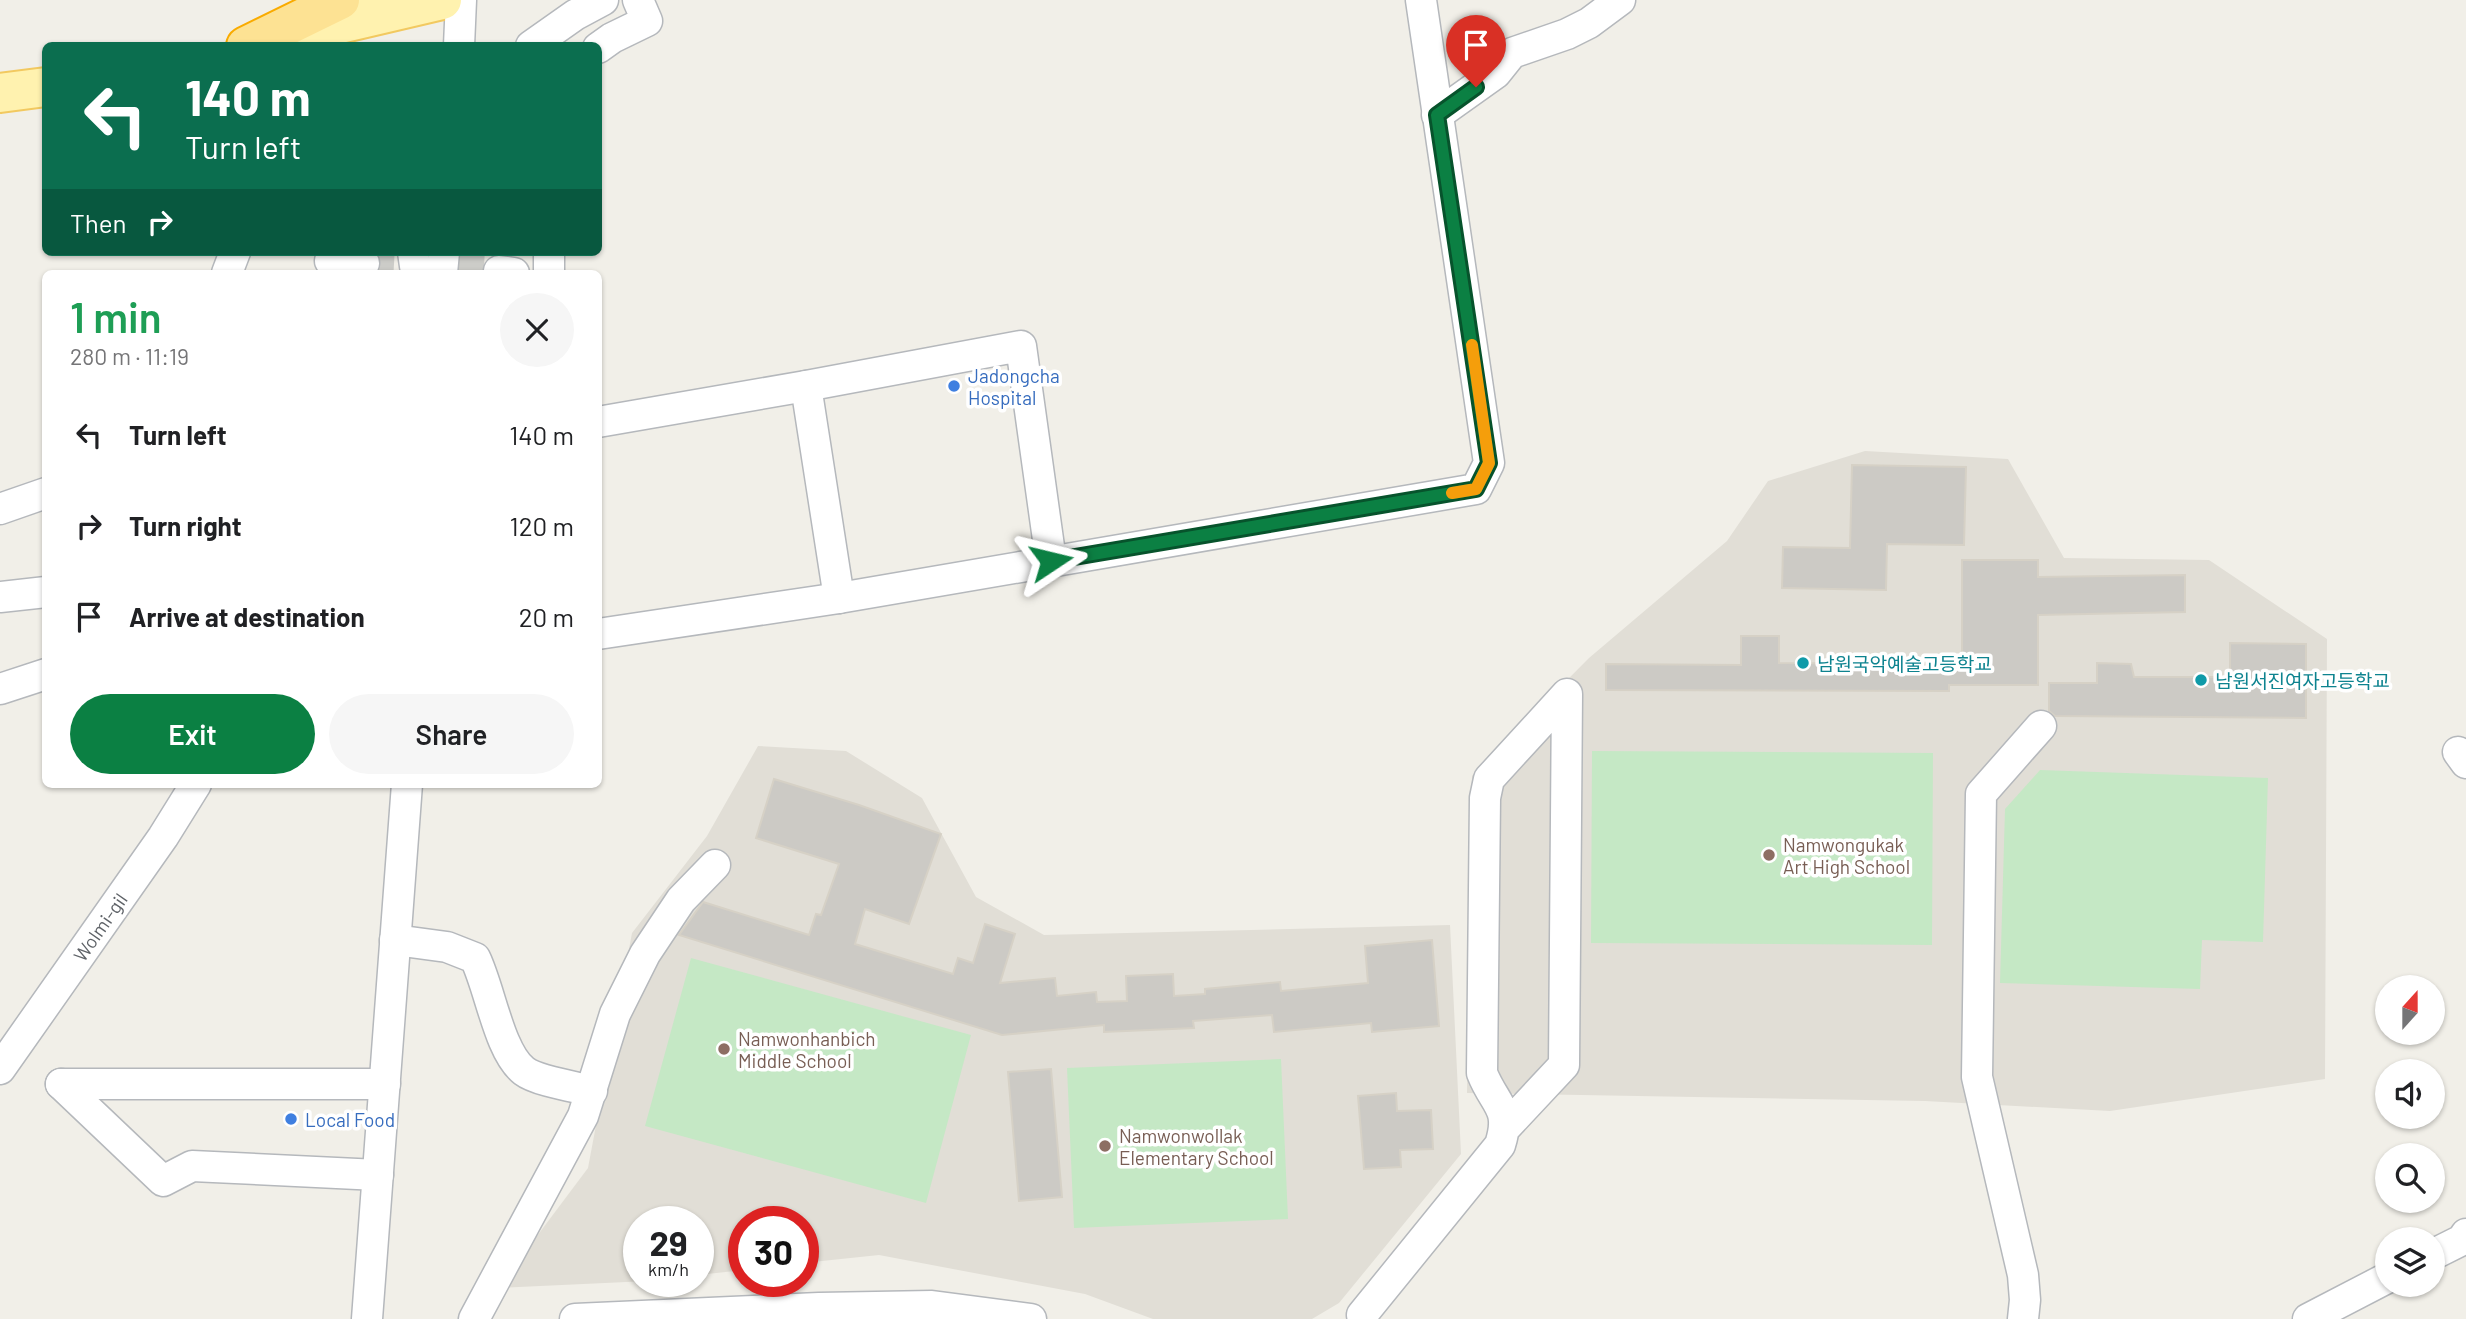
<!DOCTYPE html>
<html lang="en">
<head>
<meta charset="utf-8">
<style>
	:root { --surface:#fff; --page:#f6f6f6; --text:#202124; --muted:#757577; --accent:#0b8043 }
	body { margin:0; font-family:Barlow,"Noto Sans KR",sans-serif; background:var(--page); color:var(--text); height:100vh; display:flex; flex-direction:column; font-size:26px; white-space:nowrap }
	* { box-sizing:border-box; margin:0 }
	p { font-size:23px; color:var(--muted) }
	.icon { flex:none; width:38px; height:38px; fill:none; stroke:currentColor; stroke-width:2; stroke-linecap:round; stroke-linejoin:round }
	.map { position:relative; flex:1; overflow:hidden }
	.sheet { position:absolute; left:42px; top:270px; width:560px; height:518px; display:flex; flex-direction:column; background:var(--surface); border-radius:10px; box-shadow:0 2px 5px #0004 }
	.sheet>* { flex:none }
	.banner { position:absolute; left:42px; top:42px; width:560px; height:214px; border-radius:10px; box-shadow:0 2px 5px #0004; background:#0b6e4f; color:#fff; overflow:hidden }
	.needle { width:46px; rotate:21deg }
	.fabs { position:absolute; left:2375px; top:975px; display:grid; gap:14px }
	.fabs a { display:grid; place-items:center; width:70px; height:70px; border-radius:50%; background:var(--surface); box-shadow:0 2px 5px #0004; font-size:35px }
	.speed { position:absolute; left:623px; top:1206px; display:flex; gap:14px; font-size:35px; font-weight:700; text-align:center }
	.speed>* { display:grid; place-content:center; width:91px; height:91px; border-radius:50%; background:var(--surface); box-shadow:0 2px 5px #0004; line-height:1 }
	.speed small { font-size:18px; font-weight:400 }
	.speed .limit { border:10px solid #d22; background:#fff; color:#111 }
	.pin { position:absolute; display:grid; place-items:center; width:60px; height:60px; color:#fff; margin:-72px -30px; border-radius:50% 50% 50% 0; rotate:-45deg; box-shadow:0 0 7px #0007 }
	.pin .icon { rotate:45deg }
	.me { position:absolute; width:77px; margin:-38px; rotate:80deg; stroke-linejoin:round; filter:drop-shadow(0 0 5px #0008) }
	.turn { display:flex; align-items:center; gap:24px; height:147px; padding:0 28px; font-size:32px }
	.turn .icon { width:91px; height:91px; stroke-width:2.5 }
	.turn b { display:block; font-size:49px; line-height:60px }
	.then { display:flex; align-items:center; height:66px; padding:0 28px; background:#0003; gap:14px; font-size:26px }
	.round { display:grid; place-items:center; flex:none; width:74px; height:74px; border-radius:37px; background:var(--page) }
	.headline { display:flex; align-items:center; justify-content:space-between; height:119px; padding:0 28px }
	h1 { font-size:42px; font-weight:600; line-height:52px; color:#1e9e55 }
	.cta { display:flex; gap:14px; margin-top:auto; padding:14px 28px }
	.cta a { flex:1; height:80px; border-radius:42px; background:var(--accent); color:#fff; font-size:28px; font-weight:600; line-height:80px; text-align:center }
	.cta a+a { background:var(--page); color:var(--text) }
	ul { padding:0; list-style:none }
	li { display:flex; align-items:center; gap:21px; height:91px; padding:0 28px }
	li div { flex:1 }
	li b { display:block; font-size:26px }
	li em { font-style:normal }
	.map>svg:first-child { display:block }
	.education { fill:#e1ded6 }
	.green { fill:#c5e8c5 }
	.building { fill:#cccac5; stroke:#d6d1c6; stroke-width:2 }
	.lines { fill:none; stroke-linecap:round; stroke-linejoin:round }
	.minor-tunnel { stroke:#ccccc8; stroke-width:30; stroke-dasharray:30 15; stroke-linecap:butt }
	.minor-casing { stroke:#b5b8bc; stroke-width:33 }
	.major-casing { stroke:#f2c960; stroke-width:42 }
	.highway-casing { stroke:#f9ab00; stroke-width:42 }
	.minor { stroke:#fff; stroke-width:30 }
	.major { stroke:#fff2af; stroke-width:38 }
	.highway { stroke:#fde293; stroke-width:38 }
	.route-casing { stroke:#07532c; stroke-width:18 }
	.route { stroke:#0b8043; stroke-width:12 }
	.slow { stroke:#f59e0b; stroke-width:12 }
	.shop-dot { fill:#3f7fe0; stroke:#fff; stroke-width:2.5 }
	.culture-dot { fill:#0f9aa8; stroke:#fff; stroke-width:2.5 }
	.education-dot { fill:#8d6e63; stroke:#fff; stroke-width:2.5 }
	.labels { text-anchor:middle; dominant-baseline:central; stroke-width:7; stroke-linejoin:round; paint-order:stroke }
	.shop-label { font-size:19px; fill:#366cbe; stroke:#fff; text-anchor:start }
	.culture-label { font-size:19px; fill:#0d838f; stroke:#fff; text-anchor:start }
	.education-label { font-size:19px; fill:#785e54; stroke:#fff; text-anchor:start }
	.street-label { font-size:19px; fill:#5f6368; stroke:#fff }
</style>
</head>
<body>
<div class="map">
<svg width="2466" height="1319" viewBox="0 0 2466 1319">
	<rect width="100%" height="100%" fill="#f1efe8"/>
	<g class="education">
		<path d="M1865 451 2008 459 2064 558 2209 560 2327 639 2325 1079 2110 1111 1925 1101 1467 1093 1472 776 1589 658 1727 541 1768 481Z"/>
		<path d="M758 746 846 751 922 798 976 897 1044 935 1450 925 1461 1154 1339 1303 1312 1319H1153L1085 1294 879 1255 803 1263V1222H744V1270L698 1275V1222H639V1281H648L498 1288 588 1168 632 933 707 836Z"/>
	</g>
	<g class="green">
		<path d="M1592 751 1933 753 1932 945 1591 943Z"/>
		<path d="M2040 770 2268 778 2263 942 2202 940 2200 989 2000 983 2005 809Z"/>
		<path d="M691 958 971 1035 926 1203 645 1126Z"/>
		<path d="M1281 1059 1288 1219 1074 1228 1067 1068Z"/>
	</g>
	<g class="building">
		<path d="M1852 465 1966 467 1964 545 1887 544 1886 590 1782 588 1783 547 1850 548Z"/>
		<path d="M1962 560H2038V577L2185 575V612L2038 615V685H1949V691L1606 690V664L1741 665V636H1779V663L1962 664Z"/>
		<path d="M2230 643 2306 644V718L2055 716 2049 711V683H2097V663L2131 664 2134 677H2230Z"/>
		<path d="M774 779 859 805 941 834 909 924 865 909 855 944 953 974 958 958 973 963 985 924 1015 934 1000 983 1055 978 1057 996 1096 992 1097 1002 1127 1001 1126 976 1173 974 1174 996 1205 994V989L1280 982 1281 991 1368 983 1365 946 1432 940 1439 1026 1372 1032 1371 1023 1274 1032 1272 1015 1193 1021 1194 1028 1104 1032V1025L1002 1035 679 935 703 902 809 935 816 914 821 915 839 864 756 838Z"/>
		<path d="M1051 1069 1062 1197 1019 1201 1008 1072Z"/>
		<path d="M1396 1093 1397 1111 1431 1110 1433 1149 1400 1150 1401 1167 1364 1169 1358 1096Z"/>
	</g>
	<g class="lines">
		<path class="minor-tunnel" d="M364 263 499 271"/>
		<defs>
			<g id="minor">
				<path d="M459 46 461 0"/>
				<path d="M531 46 575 15 603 0"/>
				<path d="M598 48 612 38 647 21 638 0"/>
				<path d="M1437 115 1496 73 1512 53 1567 34 1589 23 1620 0"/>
				<path d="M413 252 415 266 418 273"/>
				<path d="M330 261 364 263"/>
				<path d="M499 271 514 273"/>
				<path d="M227 273 235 252"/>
				<path d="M442 273 444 252"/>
				<path d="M549 273V252"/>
				<path d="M806 386 839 598"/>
				<path d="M598 422 806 386 1021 346 1051 561"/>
				<path d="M0 509 46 493"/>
				<path d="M0 597 46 592"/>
				<path d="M598 634 839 598 1476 489 1489 463 1421 0"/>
				<path d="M0 689 46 674"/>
				<path d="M2458 752 2466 763"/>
				<path d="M395 940 447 947 475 958C490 988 499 1052 524 1071 537 1081 576 1087 592 1091"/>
				<path d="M0 1069 163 837 196 784"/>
				<path d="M61 1084 163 1181 192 1166 378 1175"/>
				<path d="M61 1084H385"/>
				<path d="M2432 1255 2462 1240 2466 1234"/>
				<path d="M1362 1315 1500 1145C1512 1107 1495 1106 1482 1073L1485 798 1489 779 1567 694 1564 1065 1505 1128"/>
				<path d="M367 1319 407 784"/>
				<path d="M474 1319 583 1116 615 1014 645 954 681 900 715 865"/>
				<path d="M575 1319 819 1308 932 1306 1031 1319"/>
				<path d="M2023 1319 2025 1300 2023 1275 1977 1077 1981 794 2041 726"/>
				<path d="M2308 1319 2387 1278"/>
			</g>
			<g id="major">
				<path d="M280 38 442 0"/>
				<path d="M0 93 46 87"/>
			</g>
			<path id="highway" d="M246 46 340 0"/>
		</defs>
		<use href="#minor" class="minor-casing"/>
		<use href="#major" class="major-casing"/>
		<use href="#highway" class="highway-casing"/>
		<use href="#minor" class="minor"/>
		<use href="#major" class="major"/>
		<use href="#highway" class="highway"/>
	</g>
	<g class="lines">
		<defs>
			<path id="route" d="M1051 561 1476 489 1489 463 1437 115 1476 87"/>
		</defs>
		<use href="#route" class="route-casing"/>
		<use href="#route" class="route"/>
		<path class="slow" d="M1452 493 1476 489 1489 463 1472 345"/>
	</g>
	<g class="shop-dot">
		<circle cx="954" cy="386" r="7"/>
		<circle cx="291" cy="1119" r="7"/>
	</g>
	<g class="culture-dot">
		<circle cx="1803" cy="663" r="7"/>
		<circle cx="2201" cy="680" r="7"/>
	</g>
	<g class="education-dot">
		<circle cx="1769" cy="855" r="7"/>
		<circle cx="724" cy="1049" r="7"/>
		<circle cx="1105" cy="1146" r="7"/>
	</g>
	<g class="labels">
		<g class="shop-label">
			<text x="968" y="375">Jadongcha<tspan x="968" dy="22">Hospital</tspan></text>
			<text x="305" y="1119">Local Food</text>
		</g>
		<g class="culture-label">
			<text x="1817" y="663">남원국악예술고등학교</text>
			<text x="2215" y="680">남원서진여자고등학교</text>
		</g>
		<g class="education-label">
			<text x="1783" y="844">Namwongukak<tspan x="1783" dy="22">Art High School</tspan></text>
			<text x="738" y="1038">Namwonhanbich<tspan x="738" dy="22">Middle School</tspan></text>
			<text x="1119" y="1135">Namwonwollak<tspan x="1119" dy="22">Elementary School</tspan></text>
		</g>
		<g class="street-label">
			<text transform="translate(100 927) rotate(-55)">Wolmi-gil</text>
		</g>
	</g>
</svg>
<div class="fabs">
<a><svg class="needle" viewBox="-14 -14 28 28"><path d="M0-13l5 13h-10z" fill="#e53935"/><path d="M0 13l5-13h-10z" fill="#757577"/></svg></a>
<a><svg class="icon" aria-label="sound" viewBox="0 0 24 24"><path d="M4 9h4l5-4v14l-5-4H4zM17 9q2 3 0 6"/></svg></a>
<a><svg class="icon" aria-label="search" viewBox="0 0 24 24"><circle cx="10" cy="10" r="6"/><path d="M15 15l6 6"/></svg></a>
<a><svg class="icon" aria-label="layers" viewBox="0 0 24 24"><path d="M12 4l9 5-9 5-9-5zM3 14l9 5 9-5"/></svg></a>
</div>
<div class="speed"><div>29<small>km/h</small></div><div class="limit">30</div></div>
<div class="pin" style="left:1476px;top:87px;background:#d93025"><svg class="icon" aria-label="arrive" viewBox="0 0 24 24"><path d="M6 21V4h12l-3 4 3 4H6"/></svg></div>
<svg class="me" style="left:1051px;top:561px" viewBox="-20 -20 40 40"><path d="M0-17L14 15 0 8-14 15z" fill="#0b8043" stroke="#fff" stroke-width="4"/></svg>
<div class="banner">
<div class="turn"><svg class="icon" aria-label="left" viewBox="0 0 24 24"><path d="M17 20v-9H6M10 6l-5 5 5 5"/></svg><div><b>140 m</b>Turn left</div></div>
<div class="then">Then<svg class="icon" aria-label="right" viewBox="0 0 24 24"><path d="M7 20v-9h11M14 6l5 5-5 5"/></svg></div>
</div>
<section class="sheet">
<div class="headline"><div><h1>1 min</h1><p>280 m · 11:19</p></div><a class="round"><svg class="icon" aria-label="close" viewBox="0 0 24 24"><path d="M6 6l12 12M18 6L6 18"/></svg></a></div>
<ul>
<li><svg class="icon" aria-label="left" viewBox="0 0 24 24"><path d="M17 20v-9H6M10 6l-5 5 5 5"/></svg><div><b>Turn left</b></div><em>140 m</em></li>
<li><svg class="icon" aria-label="right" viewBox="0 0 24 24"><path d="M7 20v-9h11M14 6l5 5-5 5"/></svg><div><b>Turn right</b></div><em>120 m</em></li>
<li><svg class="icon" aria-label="arrive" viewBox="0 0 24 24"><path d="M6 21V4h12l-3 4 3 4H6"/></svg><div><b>Arrive at destination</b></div><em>20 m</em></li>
</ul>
<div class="cta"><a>Exit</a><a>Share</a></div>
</section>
</div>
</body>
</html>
